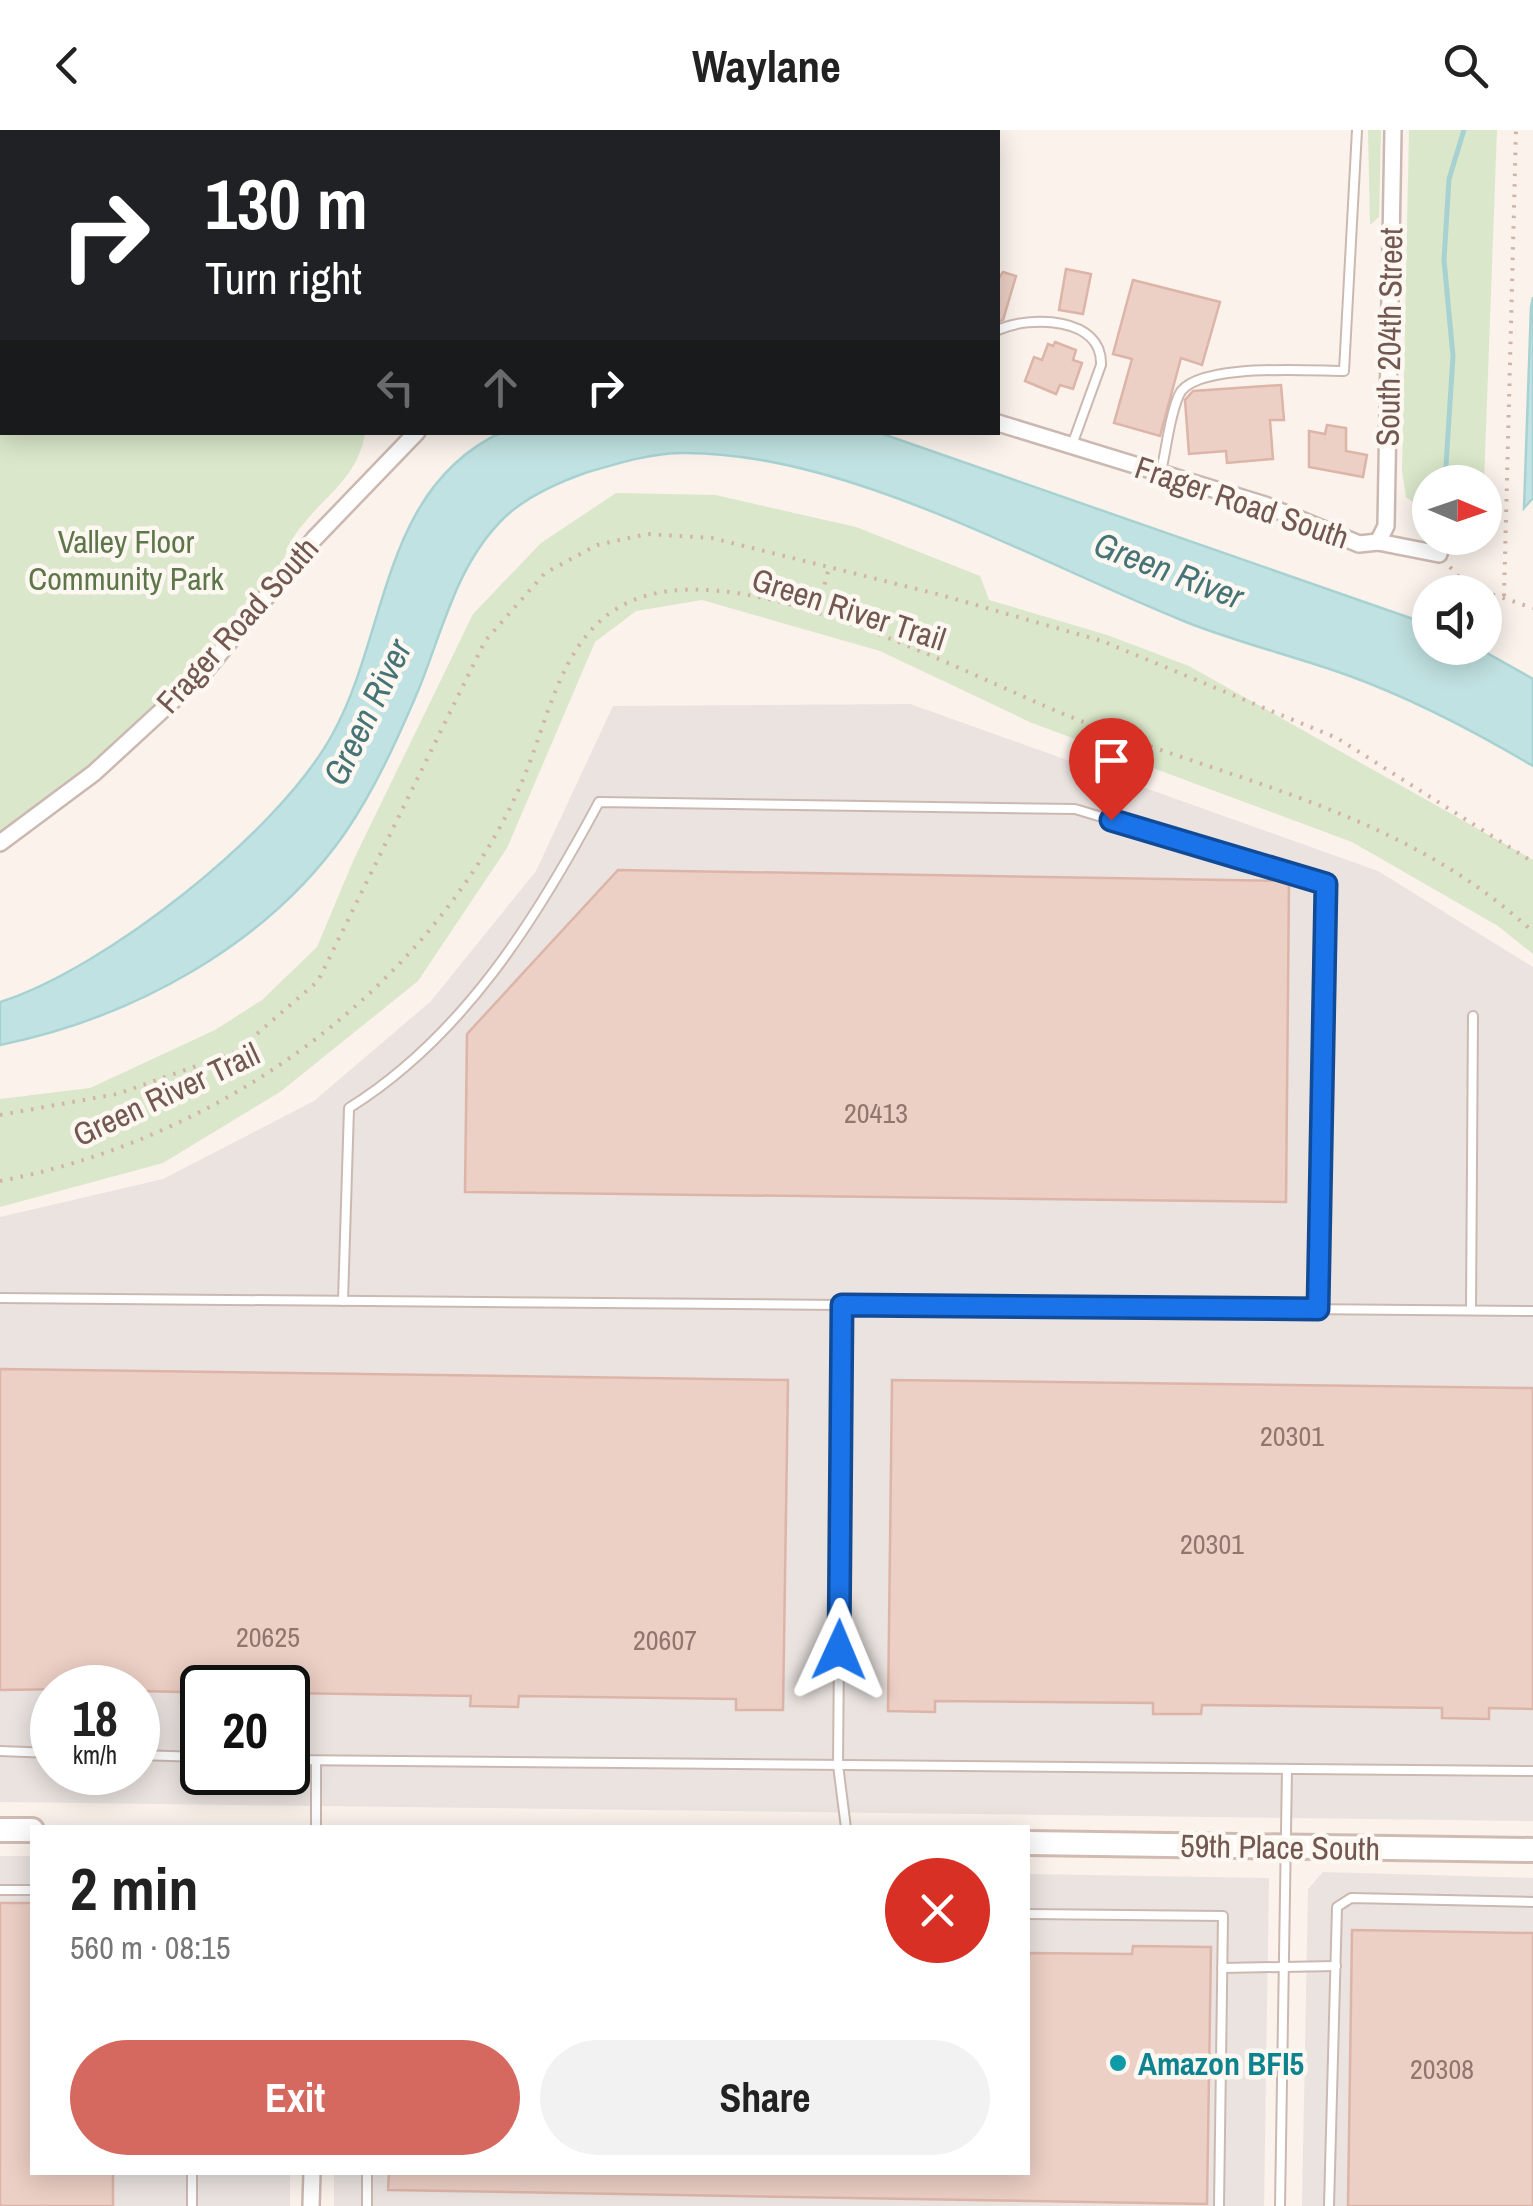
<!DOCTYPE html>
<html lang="en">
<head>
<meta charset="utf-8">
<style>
	:root { --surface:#fff; --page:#f2f2f2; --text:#222; --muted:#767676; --accent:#d5695f }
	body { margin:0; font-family:"Archivo Narrow",sans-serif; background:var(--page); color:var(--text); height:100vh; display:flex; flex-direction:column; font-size:38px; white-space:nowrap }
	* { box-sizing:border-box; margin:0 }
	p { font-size:32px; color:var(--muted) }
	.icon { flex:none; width:55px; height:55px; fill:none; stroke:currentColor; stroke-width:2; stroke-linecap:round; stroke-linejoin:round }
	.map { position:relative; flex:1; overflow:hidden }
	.drawer { position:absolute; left:30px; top:1695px; width:1000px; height:350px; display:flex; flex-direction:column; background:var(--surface); border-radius:0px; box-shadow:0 5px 25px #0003 }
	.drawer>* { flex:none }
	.top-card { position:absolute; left:0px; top:0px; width:1000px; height:305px; box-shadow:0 5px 25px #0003; background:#202124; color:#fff; overflow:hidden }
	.needle { width:65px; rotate:92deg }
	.fabs { position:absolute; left:1412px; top:335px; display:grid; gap:20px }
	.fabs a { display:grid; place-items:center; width:90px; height:90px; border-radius:50%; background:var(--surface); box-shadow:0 5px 25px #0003; font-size:50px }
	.speed { position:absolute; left:30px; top:1535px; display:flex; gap:20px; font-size:50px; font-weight:700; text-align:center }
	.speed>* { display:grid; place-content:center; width:130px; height:130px; border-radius:50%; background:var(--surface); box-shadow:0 5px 25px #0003; line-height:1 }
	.speed small { font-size:25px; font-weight:400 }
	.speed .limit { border:5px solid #111; border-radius:15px; background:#fff; color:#111 }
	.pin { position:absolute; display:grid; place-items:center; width:85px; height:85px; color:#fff; margin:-102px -42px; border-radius:50% 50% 50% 0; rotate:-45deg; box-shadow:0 0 10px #0007 }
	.pin .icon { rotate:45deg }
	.me { position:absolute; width:110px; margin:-55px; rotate:1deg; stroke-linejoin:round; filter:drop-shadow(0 0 8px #0008) }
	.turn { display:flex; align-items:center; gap:35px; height:210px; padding:0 40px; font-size:45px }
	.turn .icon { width:130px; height:130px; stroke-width:2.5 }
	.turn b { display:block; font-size:70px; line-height:85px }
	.lanes { display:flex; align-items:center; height:95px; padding:0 40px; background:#0003; justify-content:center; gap:50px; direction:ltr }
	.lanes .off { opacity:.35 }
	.round { display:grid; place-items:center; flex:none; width:105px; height:105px; border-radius:52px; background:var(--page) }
	.headline { display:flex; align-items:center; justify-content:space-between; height:170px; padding:0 40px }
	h1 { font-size:60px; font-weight:700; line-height:75px }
	.button { display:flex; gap:20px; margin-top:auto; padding:20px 40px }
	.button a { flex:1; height:115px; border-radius:60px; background:var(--accent); color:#fff; font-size:40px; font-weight:700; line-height:115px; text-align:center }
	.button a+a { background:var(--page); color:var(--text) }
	header { display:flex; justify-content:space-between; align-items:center; height:130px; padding:0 40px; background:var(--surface); font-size:45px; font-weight:700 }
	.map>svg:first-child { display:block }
	.industrial { fill:#eae3e0; fill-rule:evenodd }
	.green { fill:#dae7ca }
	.water { fill:#c1e2e2; stroke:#a8d2d2; stroke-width:2.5 }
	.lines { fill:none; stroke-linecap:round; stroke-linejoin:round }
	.stream { stroke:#a8d2d2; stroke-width:5 }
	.building { fill:#eccfc5; stroke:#ddb5a8; stroke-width:2.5 }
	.lane-casing { stroke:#cbb9b1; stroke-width:12 }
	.street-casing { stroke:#cbb9b1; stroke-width:20 }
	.secondary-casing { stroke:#d0bbb2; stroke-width:28 }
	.path { stroke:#d2b3a8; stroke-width:4; stroke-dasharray:2.5 8; stroke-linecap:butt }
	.lane { stroke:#fff; stroke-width:8 }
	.street { stroke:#fff; stroke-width:15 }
	.secondary { stroke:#fff; stroke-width:22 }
	.route-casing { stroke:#114b97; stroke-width:25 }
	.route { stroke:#1a73e8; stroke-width:18 }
	.culture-dot { fill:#0f9aa8; stroke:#fdf7f1; stroke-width:4 }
	.labels { text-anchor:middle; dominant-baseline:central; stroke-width:9; stroke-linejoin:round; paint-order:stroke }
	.number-label { font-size:28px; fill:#90766e }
	.street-label { font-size:32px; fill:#725851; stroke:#fdf7f1 }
	.park-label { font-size:32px; fill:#5e774a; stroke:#fdf7f1 }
	.culture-label { font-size:32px; font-weight:bold; fill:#0d838f; stroke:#fdf7f1; text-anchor:start }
	.water-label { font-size:35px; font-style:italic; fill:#467476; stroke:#fdf7f1 }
</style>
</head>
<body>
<header><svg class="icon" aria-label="back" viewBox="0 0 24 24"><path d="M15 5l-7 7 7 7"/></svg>Waylane<svg class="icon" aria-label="search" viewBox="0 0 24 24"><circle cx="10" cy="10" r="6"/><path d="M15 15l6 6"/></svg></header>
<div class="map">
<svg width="1533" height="2076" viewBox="0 0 1533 2076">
	<rect width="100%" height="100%" fill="#faf2eb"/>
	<g class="industrial">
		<path d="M910 574 1378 741 1533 837V1691L0 1672V1087L163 1049 314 971 431 871 536 741 613 576ZM52 1558H138V1642H52ZM202 1558H288V1642H202Z"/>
		<path d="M0 1726H32V2042L290 2043V2076H0Z"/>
		<path d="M1323 1742 1533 1748V2076H1302L1308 1759Z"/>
		<path d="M1028 1744 1269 1748 1264 2076H334V2042H1028Z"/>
	</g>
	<g class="green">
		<path d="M0 0H370L2 2V302L365 303C358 351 317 370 293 408 285 419 285 432 279 443 270 460 252 475 240 490 172 572 90 645 0 703Z"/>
		<path d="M1368 0H1381L1379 87 1370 95Z"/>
		<path d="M1409 0H1497L1484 352H1430V378H1421L1406 367 1402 341Z"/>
		<path d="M616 363 715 365 856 397 980 446 989 470 1107 505 1189 536 1533 730V824L1498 796 1352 712 1032 593 880 521 702 470 636 481 595 512 507 718 418 851 280 962 163 1033 0 1077V969L90 958 215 900 262 870 317 817 354 729 473 484 541 413Z"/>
	</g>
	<g class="water">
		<path d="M1533 167V368L1524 378 1531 177Z"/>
		<path d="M502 302 880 303 1413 489 1430 496V518H1478L1533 549V636C1474 601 1411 568 1347 545 1294 526 1239 513 1186 492 1036 432 843 320 680 323 648 324 619 333 588 342 559 352 529 365 506 386 457 432 443 500 418 561 397 610 375 659 345 703 266 816 132 888 0 915V872C105 839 279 702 332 605 389 503 380 359 502 302Z"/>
	</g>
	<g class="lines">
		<path class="stream" d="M1445 351 1453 226 1444 130 1449 49 1464 0"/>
	</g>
	<g class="building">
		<path d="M1066 139 1091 144 1083 184 1059 180Z"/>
		<path d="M1003 142 1016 146 1003 190 998 192V149Z"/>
		<path d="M1133 150 1220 172 1202 235 1181 228 1160 306 1114 293 1132 229 1113 224Z"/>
		<path d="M1055 212 1076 220 1073 230 1082 233 1073 259 1060 255 1056 264 1025 251 1034 227 1042 230 1048 214 1053 216Z"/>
		<path d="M1281 255 1284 290H1270L1273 329 1227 333 1226 321 1189 324 1185 270 1193 261Z"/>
		<path d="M1327 295 1346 298V321L1367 325 1363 347 1309 337V301L1325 304Z"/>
		<path d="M618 740 1289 751 1286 1072 465 1062 467 904Z"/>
		<path d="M0 1239 788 1250 783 1580H736V1569L519 1566 518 1577 470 1576 471 1566 288 1563V1558H202V1572H181L182 1562 138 1561V1558L0 1560Z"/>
		<path d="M892 1250 1533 1258V1579L1489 1578V1589L1442 1588V1578L1202 1575 1201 1584H1153V1573L935 1571V1582L888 1581Z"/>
		<path d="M0 1773H32V2042H113V2076H0Z"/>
		<path d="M1352 1800 1533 1803V2076H1348Z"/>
		<path d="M1133 1816 1211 1817 1207 2074 388 2060 389 2042H1028V1823L1132 1824Z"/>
	</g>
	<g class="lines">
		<defs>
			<g id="lane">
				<path d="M998 200C1030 185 1103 187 1101 235L1072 315"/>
				<path d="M1161 341C1167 317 1169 287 1179 265 1193 232 1311 241 1344 241L1357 0"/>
				<path d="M0 1168 842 1175 838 1635 846 1698"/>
				<path d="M343 1171 349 978C463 907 537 788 599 672L1075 679 1326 754 1318 1179"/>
				<path d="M842 1175 1533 1181"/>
				<path d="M1471 1180 1473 886"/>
				<path d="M0 1621 52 1623"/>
				<path d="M138 1625 202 1627"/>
				<path d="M288 1630 1533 1641"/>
				<path d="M316 1631V1698"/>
				<path d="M0 1760H32"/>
				<path d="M1028 1784 1223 1786 1219 2076"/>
				<path d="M1222 1838 1336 1836"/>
				<path d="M192 2076V2042"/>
				<path d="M367 2076V2042"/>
				<path d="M1280 2076 1287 1639"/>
				<path d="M1329 2076 1337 1777 1351 1768 1533 1772"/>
			</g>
			<g id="street">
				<path d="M998 293 1265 375 1359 414 1378 412 1439 424"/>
				<path d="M1378 412 1386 396 1393 0"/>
				<path d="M0 713 94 643 206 540 314 409 417 302"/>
				<path d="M311 2076 312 2042"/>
			</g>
			<g id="secondary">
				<path d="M0 1700H32"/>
				<path d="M1028 1713 1533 1720"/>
			</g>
		</defs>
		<use href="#lane" class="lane-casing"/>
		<use href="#street" class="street-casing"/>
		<use href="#secondary" class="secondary-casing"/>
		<g class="path">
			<path d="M1450 437 1467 456 1533 478"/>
			<path d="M1504 466 1516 0"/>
			<path d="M817 485 829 437"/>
			<path d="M0 985 117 964 236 922 318 851 485 511 545 443 597 415 647 404 712 408 941 465 1102 511 1337 608 1533 732"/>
			<path d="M0 1051C190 1015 370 900 476 737 497 705 514 673 528 637 553 572 568 489 645 466 758 432 961 542 1066 585 1228 651 1401 679 1533 802"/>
		</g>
		<use href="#lane" class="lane"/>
		<use href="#street" class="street"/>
		<use href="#secondary" class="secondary"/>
	</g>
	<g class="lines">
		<defs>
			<path id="route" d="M839 1520 842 1175 1318 1179 1326 754 1111 690"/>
		</defs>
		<use href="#route" class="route-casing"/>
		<use href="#route" class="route"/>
	</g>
	<circle class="culture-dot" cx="1118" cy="1933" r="10"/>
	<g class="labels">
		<g class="number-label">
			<text x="876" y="983">20413</text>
			<text x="1292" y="1306">20301</text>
			<text x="1212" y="1414">20301</text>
			<text x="268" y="1507">20625</text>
			<text x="665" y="1510">20607</text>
			<text x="1442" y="1939">20308</text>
		</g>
		<g class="street-label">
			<text transform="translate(1389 207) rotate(-89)">South 204th Street</text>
			<text transform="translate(1242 372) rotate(19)">Frager Road South</text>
			<text transform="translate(849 479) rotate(18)">Green River Trail</text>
			<text transform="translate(237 495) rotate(-48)">Frager Road South</text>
			<text transform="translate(166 964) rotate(-25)">Green River Trail</text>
			<text transform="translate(1280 1717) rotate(1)">59th Place South</text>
		</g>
		<g class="park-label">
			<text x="126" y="411">Valley Floor<tspan x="126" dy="37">Community Park</tspan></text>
		</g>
		<g class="culture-label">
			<text x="1138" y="1933">Amazon BFI5</text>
		</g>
		<g class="water-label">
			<text transform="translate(1169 440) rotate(21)">Green River</text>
			<text transform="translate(367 582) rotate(-64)">Green River</text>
		</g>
	</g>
</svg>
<div class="fabs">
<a><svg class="needle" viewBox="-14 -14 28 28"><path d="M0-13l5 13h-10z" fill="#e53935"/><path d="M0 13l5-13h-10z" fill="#767676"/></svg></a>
<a><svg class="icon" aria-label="sound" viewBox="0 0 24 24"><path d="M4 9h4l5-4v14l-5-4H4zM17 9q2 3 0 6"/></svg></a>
</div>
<div class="speed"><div>18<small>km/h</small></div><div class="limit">20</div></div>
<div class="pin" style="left:1111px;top:690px;background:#d93025"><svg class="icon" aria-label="arrive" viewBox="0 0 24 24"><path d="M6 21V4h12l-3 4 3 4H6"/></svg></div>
<svg class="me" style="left:839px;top:1520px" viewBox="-20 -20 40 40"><path d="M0-17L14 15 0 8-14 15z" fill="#1a73e8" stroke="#fff" stroke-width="4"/></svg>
<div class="top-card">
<div class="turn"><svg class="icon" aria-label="right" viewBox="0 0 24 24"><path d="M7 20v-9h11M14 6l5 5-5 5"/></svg><div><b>130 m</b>Turn right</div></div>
<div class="lanes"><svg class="icon off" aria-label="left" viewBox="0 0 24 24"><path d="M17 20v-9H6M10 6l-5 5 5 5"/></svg><svg class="icon off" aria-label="ahead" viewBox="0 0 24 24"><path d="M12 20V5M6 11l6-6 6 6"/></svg><svg class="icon" aria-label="right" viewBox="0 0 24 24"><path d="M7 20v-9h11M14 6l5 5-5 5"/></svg></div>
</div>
<section class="drawer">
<div class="headline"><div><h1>2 min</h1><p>560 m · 08:15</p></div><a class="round" style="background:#d93025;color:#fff"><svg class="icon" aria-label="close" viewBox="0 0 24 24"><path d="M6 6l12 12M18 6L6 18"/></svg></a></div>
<div class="button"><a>Exit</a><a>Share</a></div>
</section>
</div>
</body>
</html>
